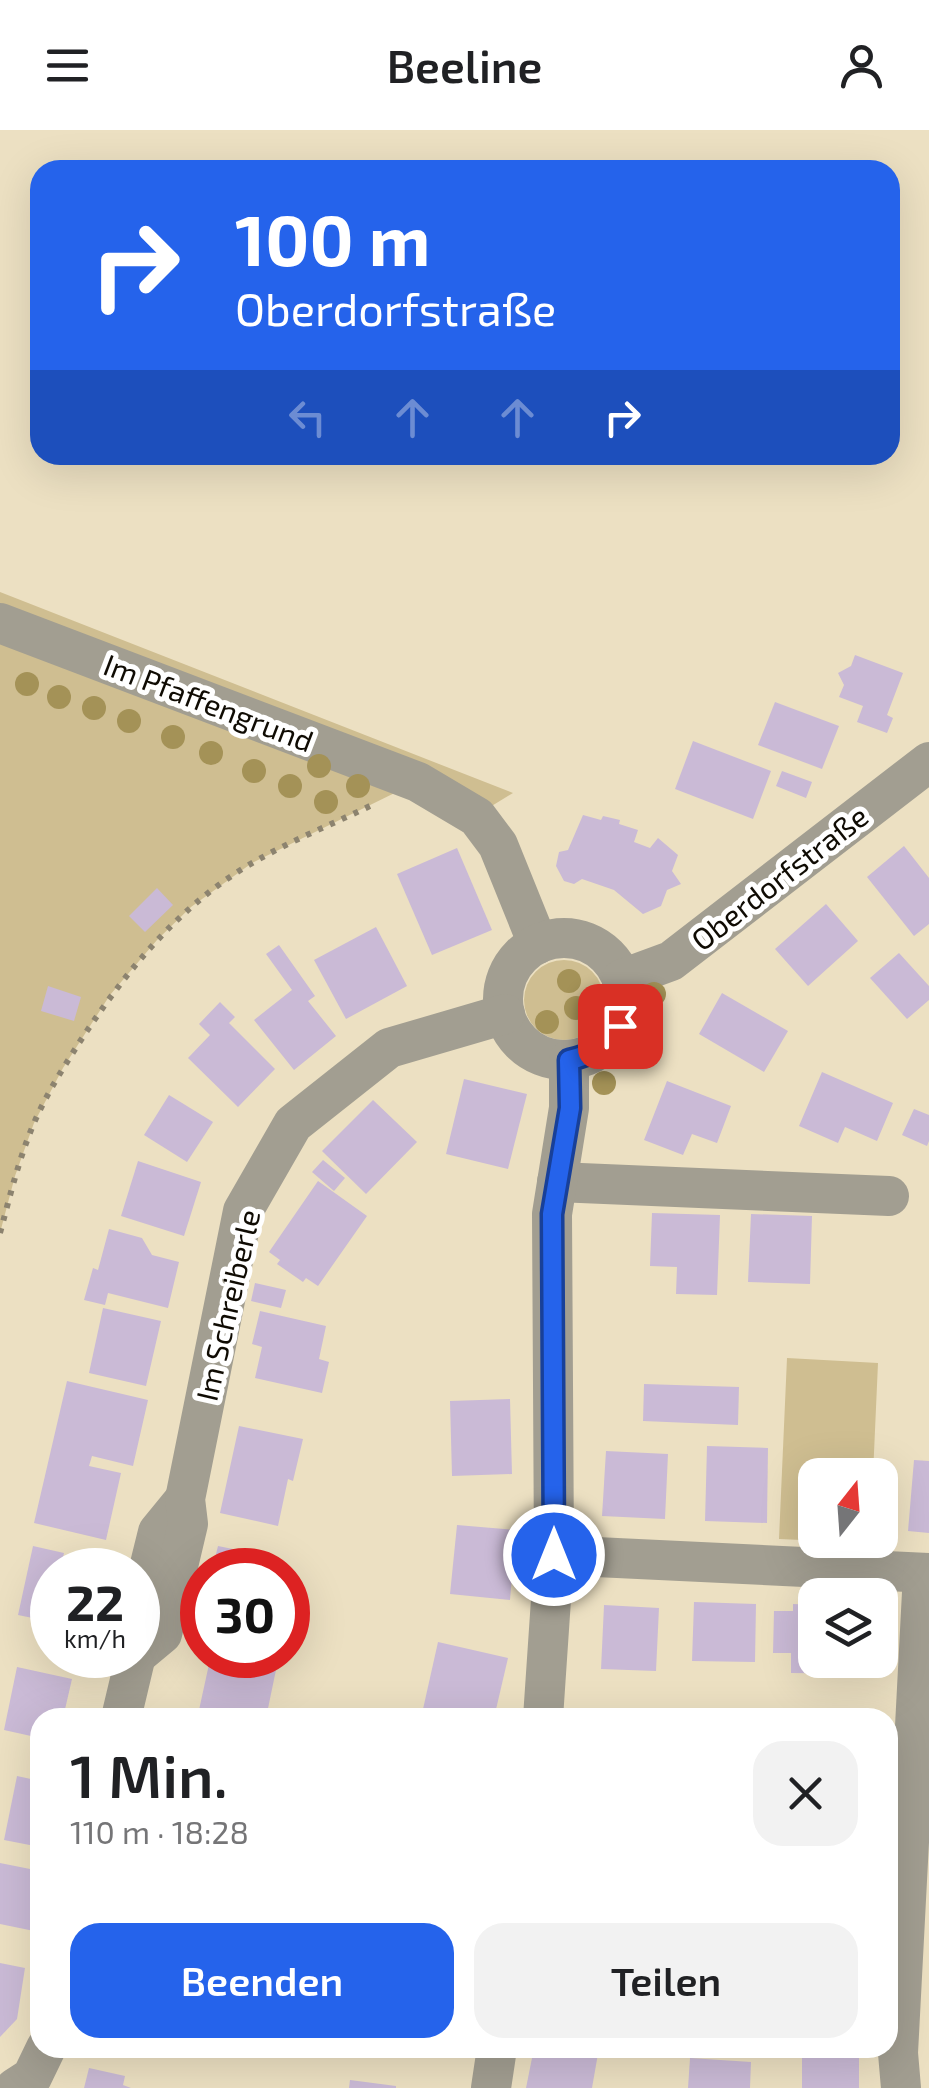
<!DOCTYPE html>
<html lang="de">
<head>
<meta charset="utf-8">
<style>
	:root { --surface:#fff; --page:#f2f2f2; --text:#202124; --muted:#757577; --accent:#2563eb }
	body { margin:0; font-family:"Exo 2",sans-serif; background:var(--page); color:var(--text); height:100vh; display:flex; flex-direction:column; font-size:38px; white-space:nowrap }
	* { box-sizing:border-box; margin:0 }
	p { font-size:32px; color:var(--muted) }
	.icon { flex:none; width:55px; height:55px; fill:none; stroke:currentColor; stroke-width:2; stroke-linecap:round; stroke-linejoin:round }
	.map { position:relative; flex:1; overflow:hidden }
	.side { position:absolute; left:30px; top:1578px; width:868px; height:350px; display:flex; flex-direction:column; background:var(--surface); border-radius:30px; box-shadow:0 10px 40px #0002 }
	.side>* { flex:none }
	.banner { position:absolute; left:30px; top:30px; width:870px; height:305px; border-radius:30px; box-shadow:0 10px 40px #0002; background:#2563eb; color:#fff; overflow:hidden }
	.needle { width:65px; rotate:17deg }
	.buttons { position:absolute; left:798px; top:1328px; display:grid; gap:20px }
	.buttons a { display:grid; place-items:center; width:100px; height:100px; border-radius:20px; background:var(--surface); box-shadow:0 10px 40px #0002; font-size:50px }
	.speed { position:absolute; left:30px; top:1418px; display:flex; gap:20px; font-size:50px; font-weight:700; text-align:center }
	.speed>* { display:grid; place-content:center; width:130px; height:130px; border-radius:50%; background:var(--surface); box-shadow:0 10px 40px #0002; line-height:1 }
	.speed small { font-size:25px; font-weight:400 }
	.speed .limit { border:15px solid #d22; background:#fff; color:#111 }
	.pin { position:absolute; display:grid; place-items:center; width:85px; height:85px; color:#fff; margin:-42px; border-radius:20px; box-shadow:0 5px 15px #0006 }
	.me { position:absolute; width:110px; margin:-55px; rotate:0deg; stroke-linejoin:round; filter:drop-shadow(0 0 8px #0008) }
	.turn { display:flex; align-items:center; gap:35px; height:210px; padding:0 40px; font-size:45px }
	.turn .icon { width:130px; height:130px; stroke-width:2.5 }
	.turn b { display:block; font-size:70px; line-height:85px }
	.lanes { display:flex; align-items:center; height:95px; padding:0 40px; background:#0003; justify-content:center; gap:50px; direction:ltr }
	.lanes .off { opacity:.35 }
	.round { display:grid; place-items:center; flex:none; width:105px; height:105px; border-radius:30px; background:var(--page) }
	.overview { display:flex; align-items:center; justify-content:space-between; height:170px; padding:0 40px }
	h1 { font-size:60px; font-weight:600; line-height:75px }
	.action { display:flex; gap:20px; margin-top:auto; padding:20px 40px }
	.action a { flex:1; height:115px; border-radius:30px; background:var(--accent); color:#fff; font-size:40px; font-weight:600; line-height:115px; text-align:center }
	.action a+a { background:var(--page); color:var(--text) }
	header { display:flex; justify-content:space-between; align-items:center; height:130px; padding:0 40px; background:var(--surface); font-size:45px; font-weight:600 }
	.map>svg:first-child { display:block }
	.green { fill:#cfbe91 }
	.building { fill:#cabad6 }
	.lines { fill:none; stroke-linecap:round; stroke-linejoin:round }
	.path { stroke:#8c836f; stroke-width:6; stroke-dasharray:5 8; stroke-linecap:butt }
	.minor { stroke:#a29e91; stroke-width:40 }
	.tree { fill:#a49257 }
	.route-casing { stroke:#184099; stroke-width:25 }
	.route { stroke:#2563eb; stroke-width:18 }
	.labels { text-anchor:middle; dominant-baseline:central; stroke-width:10; stroke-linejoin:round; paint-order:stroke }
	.street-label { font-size:30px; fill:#0f0b03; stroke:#fff }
</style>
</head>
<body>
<header><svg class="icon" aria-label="menu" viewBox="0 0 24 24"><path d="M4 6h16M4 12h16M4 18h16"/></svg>Beeline<svg class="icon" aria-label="person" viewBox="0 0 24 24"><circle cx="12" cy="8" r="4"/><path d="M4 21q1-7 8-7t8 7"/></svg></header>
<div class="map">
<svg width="929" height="1958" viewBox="0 0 929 1958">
	<rect width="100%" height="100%" fill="#ece0c2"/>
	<g class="green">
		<path d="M0 462 513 663 490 677 417 652 252 733 191 777 157 810 110 865 63 938 34 993 15 1046 0 1103Z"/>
		<circle cx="564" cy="870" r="40"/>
		<path d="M787 1228 878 1233 873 1345H815V1410H870V1413L779 1409Z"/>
	</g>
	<g class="building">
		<path d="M855 525 903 543 887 585 893 588 887 603 857 592 863 576 839 567 844 555 838 543 851 536Z"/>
		<path d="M775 572 839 596 822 639 758 615Z"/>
		<path d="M693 611 771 641 753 689 675 659Z"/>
		<path d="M782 641 812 652 806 668 776 656Z"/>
		<path d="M583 685 601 690 603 686 620 690 619 694 638 700 634 712 650 718 658 708 678 725 672 741 681 754 667 760 661 776 643 784 614 760 582 749 574 754 564 751 556 736 559 722 568 720Z"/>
		<path d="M904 716 929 748V794L914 806 867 747Z"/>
		<path d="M457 718 492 800 432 825 397 744Z"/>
		<path d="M157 758 173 775 145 802 129 786Z"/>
		<path d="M826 774 858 811 808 856 775 819Z"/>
		<path d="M376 797 407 856 346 889 314 830Z"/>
		<path d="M279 815 315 866 308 871 336 906 294 940 254 890 292 860 266 824Z"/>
		<path d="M899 823 929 856V870L907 889 870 848Z"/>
		<path d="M48 856 81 867 74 891 41 881Z"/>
		<path d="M722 863 788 901 764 942 699 904Z"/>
		<path d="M220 872 235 887 229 893 275 939 238 977 188 928 210 905 199 894Z"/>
		<path d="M822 942 893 973 877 1011 845 997 838 1013 799 996Z"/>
		<path d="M464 949 527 964 508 1039 446 1024Z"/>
		<path d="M667 951 731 976 717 1013 692 1004 683 1025 644 1010Z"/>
		<path d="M169 965 213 992 187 1032 144 1005Z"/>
		<path d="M373 970 417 1012 366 1064 322 1021Z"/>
		<path d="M914 979 929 985V1011L927 1016 902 1005Z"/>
		<path d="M323 1030 345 1048 334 1061 312 1042Z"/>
		<path d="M138 1031 201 1052 184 1106 121 1086Z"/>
		<path d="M318 1051 367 1086 318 1156 306 1148 303 1152 277 1134 280 1130 269 1122Z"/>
		<path d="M652 1083 720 1085 717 1165 676 1164 677 1137 650 1136Z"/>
		<path d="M751 1084 812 1086 810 1154 748 1152Z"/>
		<path d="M109 1099 142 1108 152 1125 179 1132 168 1178 108 1163 105 1175 84 1170 93 1138 98 1140Z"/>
		<path d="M255 1153 286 1160 281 1178 251 1171Z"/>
		<path d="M103 1178 161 1191 146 1256 89 1243Z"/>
		<path d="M260 1181 326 1196 319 1229 329 1232 322 1263 255 1248 262 1217 252 1214Z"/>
		<path d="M67 1251 148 1270 133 1336 92 1326 89 1336 121 1343 106 1410 34 1393Z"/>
		<path d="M644 1254 739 1257 738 1295 643 1291Z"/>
		<path d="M510 1269 512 1344 452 1346 450 1271Z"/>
		<path d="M239 1296 303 1309 293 1351 288 1349 278 1396 220 1383Z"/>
		<path d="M707 1316 768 1318 767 1393 705 1391Z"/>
		<path d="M606 1321 668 1324 665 1389 602 1386Z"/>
		<path d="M914 1330 929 1331V1403L908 1401Z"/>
		<path d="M457 1395 516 1400 510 1470 450 1464Z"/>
		<path d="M33 1416 64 1423 61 1436 71 1438 52 1440V1492L18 1485Z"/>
		<path d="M218 1416 276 1428 274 1440H212Z"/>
		<path d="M694 1472 756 1474 755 1532 692 1531Z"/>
		<path d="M793 1474 815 1475V1530H867V1544L791 1543V1523H773L774 1481H793Z"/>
		<path d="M604 1475 659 1478 656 1541 601 1539Z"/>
		<path d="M438 1512 508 1528 494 1588H421Z"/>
		<path d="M211 1525H245L244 1528 277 1535 266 1588H232L199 1580Z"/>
		<path d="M17 1537 72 1549 63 1588H40V1608L4 1600Z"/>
		<rect x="734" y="1579" width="33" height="9"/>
		<path d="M17 1646 40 1651V1717L4 1710Z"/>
		<path d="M0 1733 40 1741V1773L34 1801 0 1794Z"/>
		<path d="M0 1833 25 1838 17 1889 0 1907Z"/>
		<path d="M103 1918H144L142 1928Z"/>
		<path d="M401 1918H437L436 1925 401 1920Z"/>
		<path d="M534 1918H599L592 1958H526Z"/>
		<path d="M802 1925 859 1926V1958H802Z"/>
		<path d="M690 1928 751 1932 750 1958H688Z"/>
		<path d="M89 1938 125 1946 123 1955 131 1958H84Z"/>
		<path d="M350 1950 396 1956V1958H349Z"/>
	</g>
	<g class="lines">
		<path class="path" d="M0 1103C10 1066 19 1028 34 993 46 965 63 938 79 913 125 842 180 774 254 732 292 710 333 694 372 675"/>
		<g class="minor">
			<path d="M0 493 418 652 477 687 498 715 538 814"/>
			<circle cx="564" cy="869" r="61"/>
			<path d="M622 849 671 831 929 632"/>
			<path d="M557 1052 889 1066"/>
			<path d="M554 1425 929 1443"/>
			<path d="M138 1483 158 1402 185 1369"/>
			<path d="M138 1524 162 1504 188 1394 185 1369 243 1081 293 994 389 918 505 884"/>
			<path d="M121 1588 136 1525"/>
			<path d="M543 1588 554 1425 552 1084 569 978V930"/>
			<path d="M15 1958 32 1947 46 1918"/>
			<path d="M491 1958 497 1918"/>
			<path d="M901 1958 898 1923 923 1443"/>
		</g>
	</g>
	<g class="tree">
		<circle cx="27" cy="554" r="12"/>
		<circle cx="59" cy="567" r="12"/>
		<circle cx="94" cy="578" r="12"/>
		<circle cx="129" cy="591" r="12"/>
		<circle cx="173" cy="607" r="12"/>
		<circle cx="211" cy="623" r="12"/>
		<circle cx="319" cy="636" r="12"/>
		<circle cx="254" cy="641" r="12"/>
		<circle cx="290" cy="656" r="12"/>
		<circle cx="358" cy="656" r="12"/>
		<circle cx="326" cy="672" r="12"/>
		<circle cx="569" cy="851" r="12"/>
		<circle cx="654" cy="864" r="12"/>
		<circle cx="576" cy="878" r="12"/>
		<circle cx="547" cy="892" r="12"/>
		<circle cx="604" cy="953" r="12"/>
	</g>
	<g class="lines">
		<defs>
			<path id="route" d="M554 1425 552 1084 570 978 569 930C592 925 606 916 620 896"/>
		</defs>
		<use href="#route" class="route-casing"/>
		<use href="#route" class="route"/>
	</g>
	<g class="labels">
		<g class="street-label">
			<text transform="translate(209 572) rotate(21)">Im Pfaffengrund</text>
			<text transform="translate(779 747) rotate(-38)">Oberdorfstraße</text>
			<text transform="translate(227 1175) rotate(-77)">Im Schreiberle</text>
		</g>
	</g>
</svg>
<div class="buttons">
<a><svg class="needle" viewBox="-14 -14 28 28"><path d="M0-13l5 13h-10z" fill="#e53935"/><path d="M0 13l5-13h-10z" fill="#757577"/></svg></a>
<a><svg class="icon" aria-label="layers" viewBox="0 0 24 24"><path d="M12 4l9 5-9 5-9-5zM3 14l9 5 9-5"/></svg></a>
</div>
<div class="speed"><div>22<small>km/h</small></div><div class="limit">30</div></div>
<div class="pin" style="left:620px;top:896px;background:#d93025"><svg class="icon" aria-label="arrive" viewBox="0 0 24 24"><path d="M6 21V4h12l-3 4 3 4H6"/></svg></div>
<svg class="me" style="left:554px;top:1425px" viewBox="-20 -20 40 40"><circle r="17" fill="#2563eb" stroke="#fff" stroke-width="3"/><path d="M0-11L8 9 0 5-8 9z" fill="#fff"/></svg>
<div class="banner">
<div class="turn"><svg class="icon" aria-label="right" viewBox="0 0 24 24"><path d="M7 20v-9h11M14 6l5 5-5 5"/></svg><div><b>100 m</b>Oberdorfstraße</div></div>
<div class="lanes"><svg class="icon off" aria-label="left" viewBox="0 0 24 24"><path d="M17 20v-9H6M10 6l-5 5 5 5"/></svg><svg class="icon off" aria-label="ahead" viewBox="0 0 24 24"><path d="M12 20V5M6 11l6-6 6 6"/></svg><svg class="icon off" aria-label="ahead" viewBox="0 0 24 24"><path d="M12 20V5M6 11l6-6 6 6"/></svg><svg class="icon" aria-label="right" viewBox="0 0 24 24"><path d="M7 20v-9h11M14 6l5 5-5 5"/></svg></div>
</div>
<section class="side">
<div class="overview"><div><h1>1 Min.</h1><p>110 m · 18:28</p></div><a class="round"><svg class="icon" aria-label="close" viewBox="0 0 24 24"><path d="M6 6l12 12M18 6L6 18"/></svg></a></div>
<div class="action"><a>Beenden</a><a>Teilen</a></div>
</section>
</div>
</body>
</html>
